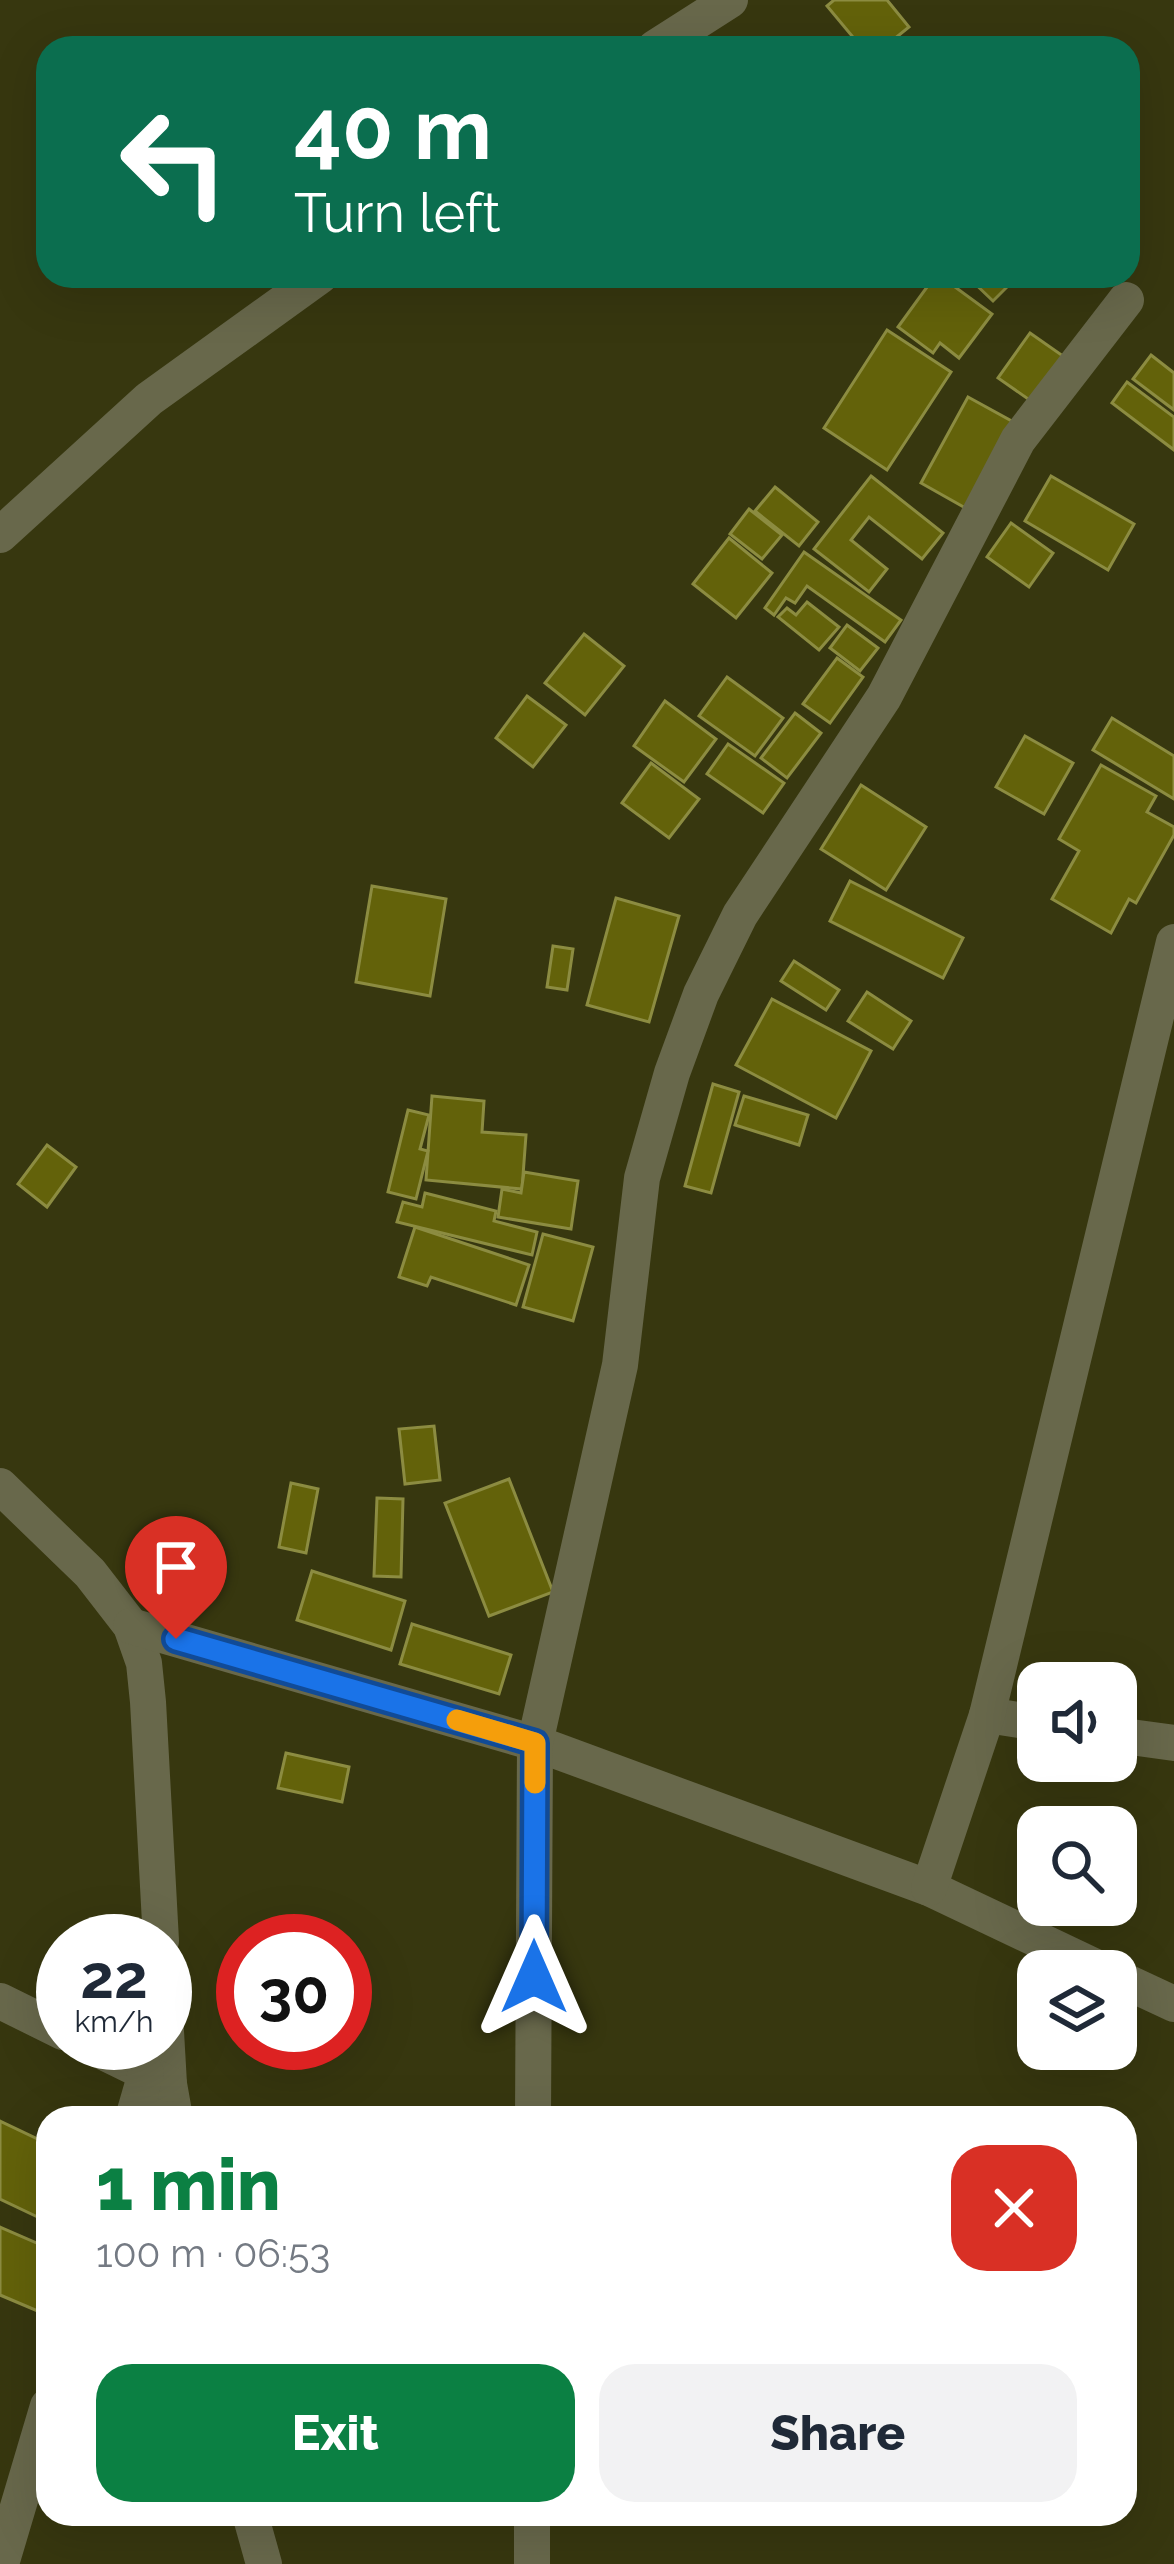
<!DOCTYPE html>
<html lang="en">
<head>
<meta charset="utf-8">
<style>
	:root { --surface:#fff; --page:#f2f2f3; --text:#1f2937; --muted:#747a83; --accent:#0b8043 }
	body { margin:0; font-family:Raleway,sans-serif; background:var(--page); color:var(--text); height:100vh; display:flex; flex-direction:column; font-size:45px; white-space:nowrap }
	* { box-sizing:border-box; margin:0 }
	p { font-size:39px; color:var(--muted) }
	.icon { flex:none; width:66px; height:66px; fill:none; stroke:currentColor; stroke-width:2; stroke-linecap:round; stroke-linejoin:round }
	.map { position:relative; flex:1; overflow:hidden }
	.panel { position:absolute; left:36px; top:2106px; width:1101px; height:420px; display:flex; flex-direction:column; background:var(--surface); border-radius:36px; box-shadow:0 12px 48px #0002 }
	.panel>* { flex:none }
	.banner { position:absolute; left:36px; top:36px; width:1104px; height:252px; border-radius:36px; box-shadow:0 12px 48px #0002; background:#0b6e4f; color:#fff; overflow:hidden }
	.buttons { position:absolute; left:1017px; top:1662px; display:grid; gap:24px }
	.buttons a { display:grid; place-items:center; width:120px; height:120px; border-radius:24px; background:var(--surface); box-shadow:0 12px 48px #0002; font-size:60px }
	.speed { position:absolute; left:36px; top:1914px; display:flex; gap:24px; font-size:60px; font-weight:700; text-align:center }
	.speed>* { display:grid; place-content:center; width:156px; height:156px; border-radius:50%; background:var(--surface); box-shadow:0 12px 48px #0002; line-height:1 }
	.speed small { font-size:30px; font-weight:400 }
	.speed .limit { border:18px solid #d22; background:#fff; color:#111 }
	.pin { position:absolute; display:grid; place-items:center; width:102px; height:102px; color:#fff; margin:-123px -51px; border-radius:50% 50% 50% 0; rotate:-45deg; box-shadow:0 0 12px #0007 }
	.pin .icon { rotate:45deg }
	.me { position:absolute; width:132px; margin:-66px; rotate:0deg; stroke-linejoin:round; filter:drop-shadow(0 0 9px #0008) }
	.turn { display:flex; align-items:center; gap:42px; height:252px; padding:0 60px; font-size:54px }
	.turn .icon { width:156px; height:156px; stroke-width:2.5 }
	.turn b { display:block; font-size:84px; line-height:102px }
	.round { display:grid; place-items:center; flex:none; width:126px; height:126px; border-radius:36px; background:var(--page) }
	.summary { display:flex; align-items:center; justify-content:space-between; height:204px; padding:0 60px }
	h1 { font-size:72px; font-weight:800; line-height:90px; color:var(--accent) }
	.action { display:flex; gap:24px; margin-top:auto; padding:24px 60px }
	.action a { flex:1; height:138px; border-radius:36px; background:var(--accent); color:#fff; font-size:48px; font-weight:800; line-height:138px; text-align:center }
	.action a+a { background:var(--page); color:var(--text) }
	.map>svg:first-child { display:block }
	.building { fill:#63620a; stroke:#8c8c41; stroke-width:3 }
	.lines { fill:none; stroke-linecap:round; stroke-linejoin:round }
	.minor { stroke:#68684b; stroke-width:36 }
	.route-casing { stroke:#114b97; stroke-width:30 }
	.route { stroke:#1a73e8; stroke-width:21 }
	.slow { stroke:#f59e0b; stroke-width:21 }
</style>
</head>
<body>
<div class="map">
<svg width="1174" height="2564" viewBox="0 0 1174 2564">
	<rect width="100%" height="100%" fill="#37370f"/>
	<g class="building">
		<path d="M834 0H887L909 27 883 48H862L827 6Z"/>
		<path d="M935 276H940L992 314 959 358 940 343 933 353 898 327Z"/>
		<path d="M967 276H1018L993 301Z"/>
		<path d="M887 330 951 372 887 470 824 428Z"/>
		<path d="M1030 333 1063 356 1031 401 998 378Z"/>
		<path d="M1151 355 1174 373V410L1133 379Z"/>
		<path d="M1127 382 1174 417V450L1112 403Z"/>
		<path d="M968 397 1017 424 969 510 921 483Z"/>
		<path d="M871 476 943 533 922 559 869 517 851 540 887 569 869 592 814 549Z"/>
		<path d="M1051 476 1134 524 1108 570 1025 521Z"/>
		<path d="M775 487 818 522 799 546 755 511Z"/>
		<path d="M749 509 782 535 762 559 730 534Z"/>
		<path d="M1011 523 1053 553 1029 587 987 557Z"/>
		<path d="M729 538 772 573 736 618 693 584Z"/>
		<path d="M804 552 901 620 885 642 807 586 795 603 786 598 774 615 765 608Z"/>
		<path d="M807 602 839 627 819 650 778 617 787 608 796 615Z"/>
		<path d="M847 625 878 648 860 671 830 648Z"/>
		<path d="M584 634 624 666 585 715 545 683Z"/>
		<path d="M837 658 863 677 830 723 803 704Z"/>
		<path d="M727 677 783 718 755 756 699 716Z"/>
		<path d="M527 696 566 725 533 767 496 738Z"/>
		<path d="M665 701 716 739 684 782 634 746Z"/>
		<path d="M795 713 821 733 787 778 761 758Z"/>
		<path d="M1112 718 1174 756V799L1093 750Z"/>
		<path d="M1025 736 1073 763 1044 814 996 787Z"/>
		<path d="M728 744 784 783 763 813 707 774Z"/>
		<path d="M651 763 699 799 669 838 622 803Z"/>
		<path d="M1101 765 1156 796 1147 812 1174 827V835L1136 903 1129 899 1111 933 1052 899 1079 851 1059 839Z"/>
		<path d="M861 785 926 827 886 890 821 849Z"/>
		<path d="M850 881 963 938 943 978 830 921Z"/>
		<path d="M372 886 446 899 430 996 356 982Z"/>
		<path d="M616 898 679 916 649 1022 587 1005Z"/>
		<path d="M553 946 573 949 567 990 547 987Z"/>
		<path d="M794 961 839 990 826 1010 781 981Z"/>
		<path d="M867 992 911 1021 893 1049 848 1021Z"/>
		<path d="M772 999 871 1051 836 1118 736 1065Z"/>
		<path d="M713 1084 739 1092 711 1193 685 1186Z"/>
		<path d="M432 1096 484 1101 482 1132 526 1135 522 1189 426 1180Z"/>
		<path d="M744 1096 808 1115 799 1145 735 1125Z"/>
		<path d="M408 1110 429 1115 420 1149 428 1151 416 1199 388 1192Z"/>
		<path d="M47 1145 76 1167 47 1207 18 1184Z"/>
		<path d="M524 1172 578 1181 571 1229 498 1217 502 1189 521 1193Z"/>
		<path d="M425 1193 496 1211 494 1221 537 1232 532 1255 397 1222 403 1202 422 1207Z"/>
		<path d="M415 1227 529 1265 516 1305 431 1277 427 1286 399 1277Z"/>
		<path d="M543 1234 593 1247 573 1321 523 1307Z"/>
		<path d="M434 1426 440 1480 405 1484 399 1429Z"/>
		<path d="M509 1479 553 1592 489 1616 445 1503Z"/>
		<path d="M291 1483 318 1489 306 1553 279 1547Z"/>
		<path d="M377 1498 403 1499 401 1577 374 1576Z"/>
		<path d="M312 1571 405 1601 391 1650 297 1620Z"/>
		<path d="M412 1624 511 1655 499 1694 400 1664Z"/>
		<path d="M286 1753 349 1767 342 1802 278 1788Z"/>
		<path d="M0 2121 48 2144 46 2221 0 2199Z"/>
		<path d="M0 2227 48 2248V2293L40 2312 0 2295Z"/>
	</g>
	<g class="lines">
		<g class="minor">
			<path d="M655 48 730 0"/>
			<path d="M0 535 149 399 320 276"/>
			<path d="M0 1486 90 1573 131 1626 144 1663 148 1702 161 1941"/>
			<path d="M131 1626 535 1743 929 1888 1104 1971"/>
			<path d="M987 1715 1038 1723"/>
			<path d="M1116 1735 1174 1743"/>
			<path d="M929 1888 987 1715 1174 942"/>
			<path d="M1116 1977 1174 2004"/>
			<path d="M0 2001 63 2032"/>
			<path d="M165 2014 169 2084 175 2118"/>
			<path d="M85 2043 169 2084"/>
			<path d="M133 2118 146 2073"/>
			<path d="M533 2118 535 1743 620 1365 642 1178 672 1073 701 994 740 915 884 697 1018 440 1126 300"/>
			<path d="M250 2514 264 2564"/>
			<path d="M1 2564 48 2406"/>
			<path d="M532 2564V2514"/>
		</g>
	</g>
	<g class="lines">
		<defs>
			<path id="route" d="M176 1639 535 1743 534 1977"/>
		</defs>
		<use href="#route" class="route-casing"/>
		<use href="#route" class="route"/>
		<path class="slow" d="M457 1720 535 1743V1783"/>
	</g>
</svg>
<div class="buttons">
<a><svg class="icon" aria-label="sound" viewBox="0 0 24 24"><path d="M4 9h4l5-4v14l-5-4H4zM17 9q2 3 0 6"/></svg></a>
<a><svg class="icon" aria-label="search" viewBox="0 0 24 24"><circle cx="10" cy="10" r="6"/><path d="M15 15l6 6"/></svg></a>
<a><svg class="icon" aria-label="layers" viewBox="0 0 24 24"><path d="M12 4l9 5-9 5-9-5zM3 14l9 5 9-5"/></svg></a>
</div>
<div class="speed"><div>22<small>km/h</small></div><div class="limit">30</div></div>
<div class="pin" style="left:176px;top:1639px;background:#d93025"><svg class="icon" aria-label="arrive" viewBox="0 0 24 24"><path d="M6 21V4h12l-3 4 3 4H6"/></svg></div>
<svg class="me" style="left:534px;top:1977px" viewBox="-20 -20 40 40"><path d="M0-17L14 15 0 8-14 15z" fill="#1a73e8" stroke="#fff" stroke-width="4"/></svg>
<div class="banner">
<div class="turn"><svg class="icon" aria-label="left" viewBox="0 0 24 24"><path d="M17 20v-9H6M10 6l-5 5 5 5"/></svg><div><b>40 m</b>Turn left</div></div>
</div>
<section class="panel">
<div class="summary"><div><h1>1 min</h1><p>100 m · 06:53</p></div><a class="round" style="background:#d93025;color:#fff"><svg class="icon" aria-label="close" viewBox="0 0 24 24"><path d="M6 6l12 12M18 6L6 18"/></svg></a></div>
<div class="action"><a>Exit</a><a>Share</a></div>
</section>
</div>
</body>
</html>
